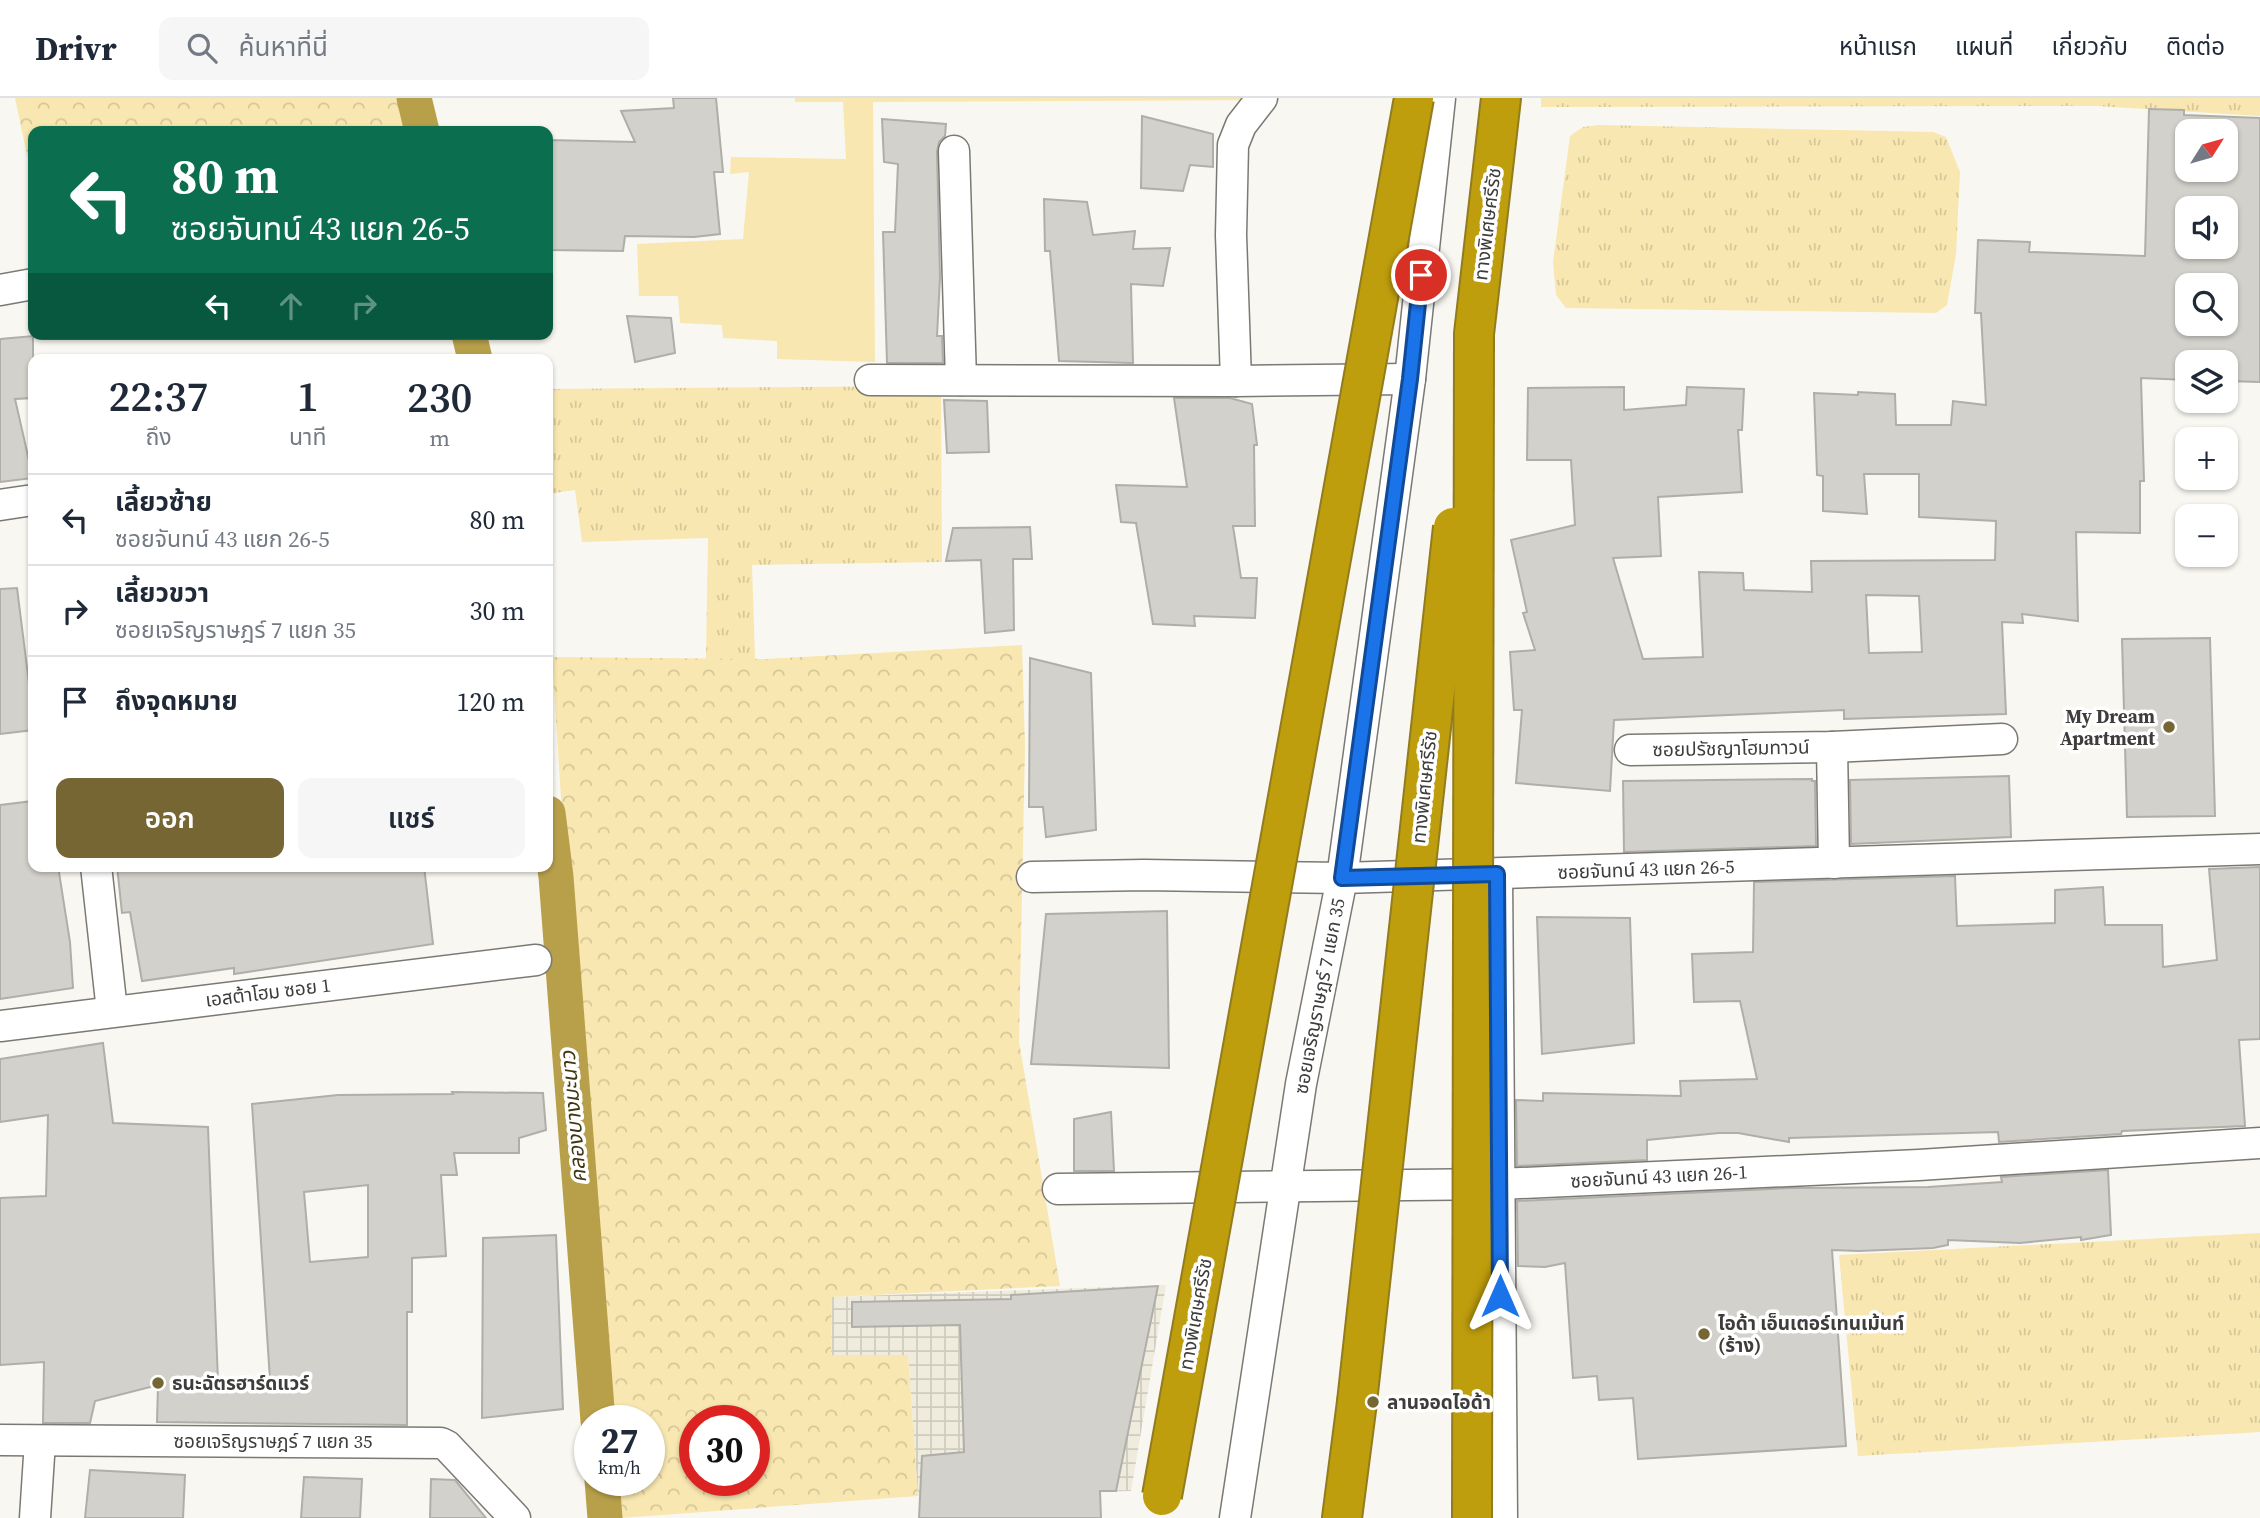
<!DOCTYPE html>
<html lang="th">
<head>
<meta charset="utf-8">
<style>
	:root { --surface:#fff; --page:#f6f6f7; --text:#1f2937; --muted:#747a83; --line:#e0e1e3; --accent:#756634 }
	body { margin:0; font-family:"Source Serif 4","Noto Sans Thai",serif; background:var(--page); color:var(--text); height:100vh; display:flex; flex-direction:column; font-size:26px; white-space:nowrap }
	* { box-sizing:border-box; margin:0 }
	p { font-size:23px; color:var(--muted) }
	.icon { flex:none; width:38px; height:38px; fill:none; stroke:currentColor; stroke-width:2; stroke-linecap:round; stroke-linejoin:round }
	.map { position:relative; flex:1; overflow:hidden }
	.drawer { position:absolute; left:28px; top:256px; width:525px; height:518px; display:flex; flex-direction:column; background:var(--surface); border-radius:14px; box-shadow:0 2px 5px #0004 }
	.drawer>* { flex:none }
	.banner { position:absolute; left:28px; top:28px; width:525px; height:214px; border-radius:14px; box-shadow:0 2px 5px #0004; background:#0b6e4f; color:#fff; overflow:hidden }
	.needle { width:46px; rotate:53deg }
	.fabs { position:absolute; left:2175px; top:21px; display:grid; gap:14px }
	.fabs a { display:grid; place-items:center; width:63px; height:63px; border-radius:14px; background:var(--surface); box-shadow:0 2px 5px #0004; font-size:35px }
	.speed { position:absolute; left:574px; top:1307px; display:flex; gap:14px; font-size:35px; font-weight:700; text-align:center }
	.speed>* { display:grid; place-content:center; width:91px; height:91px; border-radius:50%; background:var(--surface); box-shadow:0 2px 5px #0004; line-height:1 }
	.speed small { font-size:18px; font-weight:400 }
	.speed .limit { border:10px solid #d22; background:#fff; color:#111 }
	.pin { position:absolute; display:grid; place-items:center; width:60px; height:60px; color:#fff; margin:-30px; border:4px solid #fff; border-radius:50%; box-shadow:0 2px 7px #0007 }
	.me { position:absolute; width:77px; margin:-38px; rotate:0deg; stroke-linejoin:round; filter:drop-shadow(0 0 5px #0008) }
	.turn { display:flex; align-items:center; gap:24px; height:147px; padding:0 28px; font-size:32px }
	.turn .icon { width:91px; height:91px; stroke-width:2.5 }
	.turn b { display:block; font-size:49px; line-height:60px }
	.lanes { display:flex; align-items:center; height:66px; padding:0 28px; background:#0003; justify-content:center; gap:35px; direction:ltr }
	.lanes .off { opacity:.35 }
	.eta { display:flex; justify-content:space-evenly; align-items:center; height:119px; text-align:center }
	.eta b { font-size:42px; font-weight:600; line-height:49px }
	.primary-button { display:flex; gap:14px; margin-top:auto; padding:14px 28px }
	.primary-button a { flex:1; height:80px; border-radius:14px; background:var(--accent); color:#fff; font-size:28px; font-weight:600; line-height:80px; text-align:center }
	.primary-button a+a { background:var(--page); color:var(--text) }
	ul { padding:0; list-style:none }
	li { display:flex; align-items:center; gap:21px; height:91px; padding:0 28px; border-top:2px solid var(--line) }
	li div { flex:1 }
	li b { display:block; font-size:26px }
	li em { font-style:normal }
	header { display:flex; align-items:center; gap:42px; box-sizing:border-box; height:98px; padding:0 35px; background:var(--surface); border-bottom:2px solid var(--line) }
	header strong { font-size:33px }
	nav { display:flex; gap:38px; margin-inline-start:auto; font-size:24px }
	.search { width:490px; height:63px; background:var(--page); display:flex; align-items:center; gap:18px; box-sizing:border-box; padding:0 24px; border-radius:14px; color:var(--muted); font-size:26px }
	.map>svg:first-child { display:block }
	.industrial { fill:url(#industrial-grid) }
	.grass { fill:url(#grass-tufts) }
	.forest { fill:url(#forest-crowns); fill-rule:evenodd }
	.garden { fill:#f8e7b0 }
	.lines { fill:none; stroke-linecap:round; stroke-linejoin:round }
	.canal { stroke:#b8a04b; stroke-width:35 }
	.building { fill:#d3d1cb; stroke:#b0aea9; stroke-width:2; fill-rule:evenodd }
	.street-casing { stroke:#7b7974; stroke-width:33 }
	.highway-casing { stroke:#927c1d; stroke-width:42 }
	.street { stroke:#fff; stroke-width:30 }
	.highway { stroke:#bf9e0d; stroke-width:38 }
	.highway-bridge-casing { stroke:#927c1d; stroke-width:42; stroke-linecap:butt }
	.highway-bridge { stroke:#bf9e0d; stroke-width:38 }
	.route-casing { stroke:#114b97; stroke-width:18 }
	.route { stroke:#1a73e8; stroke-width:12 }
	.poi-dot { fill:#756634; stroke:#fff; stroke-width:2.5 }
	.labels { text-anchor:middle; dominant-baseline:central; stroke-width:7; stroke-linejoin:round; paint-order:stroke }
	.street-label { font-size:19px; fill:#3e3d3b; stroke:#fff }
	.poi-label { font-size:19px; font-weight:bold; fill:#3e3d3b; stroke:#fff; text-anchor:start }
	.water-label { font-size:21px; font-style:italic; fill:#403611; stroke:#fff }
</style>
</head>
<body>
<header>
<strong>Drivr</strong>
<div class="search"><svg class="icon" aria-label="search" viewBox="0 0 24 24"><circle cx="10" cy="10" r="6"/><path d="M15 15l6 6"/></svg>ค้นหาที่นี่</div>
<nav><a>หน้าแรก</a><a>แผนที่</a><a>เกี่ยวกับ</a><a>ติดต่อ</a></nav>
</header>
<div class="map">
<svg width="2260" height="1420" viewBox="0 0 2260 1420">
	<defs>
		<pattern id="industrial-grid" width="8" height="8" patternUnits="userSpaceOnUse" patternTransform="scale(1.75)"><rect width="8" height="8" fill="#efecde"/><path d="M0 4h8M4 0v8" fill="none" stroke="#cecbbf"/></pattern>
		<pattern id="grass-tufts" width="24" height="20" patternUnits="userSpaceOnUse" patternTransform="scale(1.75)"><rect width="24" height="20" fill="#f8e7b0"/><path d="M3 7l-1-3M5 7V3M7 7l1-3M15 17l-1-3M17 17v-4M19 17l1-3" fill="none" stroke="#d6c798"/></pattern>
		<pattern id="forest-crowns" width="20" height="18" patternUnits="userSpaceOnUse" patternTransform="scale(1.75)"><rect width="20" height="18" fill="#f8e7b0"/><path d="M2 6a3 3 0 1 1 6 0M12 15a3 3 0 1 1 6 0" fill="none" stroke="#d6c798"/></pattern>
	</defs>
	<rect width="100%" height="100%" fill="#f9f7f1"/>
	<path class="industrial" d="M1166 1187 1131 1393 918 1398 908 1257H831L832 1199Z"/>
	<g class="grass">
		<path d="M1541 0H2260V18L2097 8 1541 9Z"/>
		<path d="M1599 27 1933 34 1946 39 1960 74 1956 156 1947 207 1936 215 1566 210 1556 197 1553 164 1570 38 1583 29Z"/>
		<path d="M941 288 942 464 752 467 755 561H706L708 440 582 444 575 392 548 396V291Z"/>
		<path d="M2260 1135V1334L1858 1358 1839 1157Z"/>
	</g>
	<g class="forest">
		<path d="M15 0H401L409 33H33V76H31Z"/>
		<path d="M1022 547 1025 649 1019 943 1060 1188 832 1199 831 1257H908L918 1398 621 1420 617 1383 649 1382V1323H612L572 874 552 559 765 561ZM695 1323H754V1382H695Z"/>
	</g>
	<path class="garden" d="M795 0H1270V2L873 4 875 264 777 261V243L723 240 722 227 680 225 678 198H639L637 146 743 141 749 74 730 76 731 59 846 61 843 4H795Z"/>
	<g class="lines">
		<g class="canal">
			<path d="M414 0 422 33"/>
			<path d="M469 236 475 261"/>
			<path d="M548 715 556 779 598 1323"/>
			<path d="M602 1382 605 1420"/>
		</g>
	</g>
	<g class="building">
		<path d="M673 0H716L723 74H714L720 136 694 139 625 138 623 153 548 152V42L635 44 621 13 674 10Z"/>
		<path d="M2149 11 2184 12V17L2260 20V284L2226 283V264H2188V282L2141 280 2144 383H2140V435L2076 434 2078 523 2022 516 2023 525 2002 524 2006 616 1844 621V612L1614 622 1610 693 1516 685 1522 612H1514L1510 554 1535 552 1523 515 1527 514 1511 442 1575 427 1571 362H1527L1528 290 1624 289V312L1686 307 1687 289 1744 291 1742 332H1738L1742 394 1658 399 1661 458 1613 460 1643 561 1703 559 1699 474 1743 475 1744 492 1812 494 1811 463 1995 462 1996 423 1919 419V376H1864L1867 416 1823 413V378L1817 377 1814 295 1858 297V294L1895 296 1896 327H1951L1953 303 1986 307 1981 215H1975L1978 142 2030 144 2029 154 2145 158ZM2188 33H2226V72H2188ZM2188 110H2226V149H2188ZM2188 187H2226V226H2188ZM1866 497 1919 498 1922 554 1869 555Z"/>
		<path d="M1142 18 1213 36V69L1190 67 1183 93 1141 90Z"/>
		<path d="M882 21 946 26 945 38 939 44 937 54 940 179 937 238H942L943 265H887L883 134H895L898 66 884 64Z"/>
		<path d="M1044 101 1087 104 1093 137 1135 133 1133 151 1170 150 1163 188 1131 186 1133 265 1059 263 1050 153H1045Z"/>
		<path d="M627 218 671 220 675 255 635 264Z"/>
		<path d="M33 238V300L15 301 33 380 0 384V241Z"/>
		<path d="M1174 300H1230L1252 306 1257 347H1254L1255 428H1233L1241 480H1257L1255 520 1194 518 1195 528 1153 526 1136 425 1121 424 1116 387 1187 389Z"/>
		<path d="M944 302 987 303 989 354 947 355Z"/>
		<path d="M1030 429 1032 461H1013L1014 532 985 535 981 462 946 463 953 430Z"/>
		<path d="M17 490 29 585 33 632 0 636V491Z"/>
		<path d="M2210 540 2215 718 2127 719 2122 541Z"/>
		<path d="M1030 560 1091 575 1096 732 1046 739 1043 709H1029Z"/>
		<path d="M2009 678 2011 739 1851 746 1850 682Z"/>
		<path d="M1812 681V683H1815L1816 748 1624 754 1623 683Z"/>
		<path d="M33 703V768H58L70 844 73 890 0 901V707Z"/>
		<path d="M117 768H424L433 846 234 876V870L142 883 130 814 122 815Z"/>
		<path d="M2260 769V941L2239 942 2245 1028 2122 1033 2121 1036 1999 1044 1998 1034 1789 1040V1044L1738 1035H1719L1647 1042V1062L1517 1068 1516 1002 1543 1003V995L1681 998 1680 983 1757 981 1740 903 1694 904 1692 856 1753 854 1754 784 1955 778 1957 828 2055 825V792L2103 789 2105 827H2162L2163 869 2217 862 2209 771Z"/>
		<path d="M1167 813 1169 970 1031 966 1046 816Z"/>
		<path d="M1537 819 1630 820 1634 945 1542 956Z"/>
		<path d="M103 945 113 1025 208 1029 218 1283 270 1282 252 1006 338 997 453 996 452 994 543 995 546 1032 519 1040V1055H454L457 1077H441L446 1158 412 1160V1214H407V1327L157 1324 158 1287 95 1303 90 1325H43L44 1264 0 1267V1100L46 1098 48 1017 0 1024V961ZM368 1087V1159L310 1164 304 1094Z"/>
		<path d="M1111 1014 1114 1073H1074V1021Z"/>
		<path d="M2108 1072 2111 1137 2081 1142V1139L2020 1145 1948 1142V1147L1933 1150 1859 1153 1832 1152 1846 1348 1638 1361 1633 1300 1599 1302 1597 1278 1573 1280 1565 1165 1545 1169 1518 1168 1517 1103 1791 1090 1928 1089 2002 1084 2001 1079Z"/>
		<path d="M556 1137 563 1311 482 1320 483 1140Z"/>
		<path d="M1158 1188 1116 1393H1100L1101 1420H919L922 1358 964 1354 960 1227 852 1229V1204L1011 1201V1197Z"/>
		<path d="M90 1372 185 1377 183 1420H85Z"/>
		<path d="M304 1379 362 1381 360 1420H301Z"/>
		<path d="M431 1381 455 1382 486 1420H430Z"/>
	</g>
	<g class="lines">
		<defs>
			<g id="street">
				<path d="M954 53 961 282"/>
				<path d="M0 192 33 186"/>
				<path d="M870 282 1236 283 1410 281"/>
				<path d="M1236 283 1231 137 1233 47 1241 27 1262 0"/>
				<path d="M0 407 33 402"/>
				<path d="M1832 649 1834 765"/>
				<path d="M1630 652 1832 649 2002 641"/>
				<path d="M96 768 112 913"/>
				<path d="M1497 776 1502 1420"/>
				<path d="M1032 779 1144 777 1342 780 2260 751"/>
				<path d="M0 928 536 862"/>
				<path d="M1058 1091 1500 1086 1919 1067 2260 1045"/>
				<path d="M0 1342 441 1345 447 1348 515 1420"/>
				<path d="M35 1420 40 1343"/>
				<path d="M1235 1420 1301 986 1342 780 1410 281 1440 0"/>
			</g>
			<g id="highway">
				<path d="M1474 236 1501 0"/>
				<path d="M1342 1420 1357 1304"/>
			</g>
		</defs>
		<use href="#street" class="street-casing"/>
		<use href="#highway" class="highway-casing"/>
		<use href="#street" class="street"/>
		<use href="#highway" class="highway"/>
		<defs>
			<g id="highway-bridge">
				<path d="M1357 1304 1453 429"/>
				<path d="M1162 1398 1414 0"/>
				<path d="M1472 1420 1474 236"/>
			</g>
		</defs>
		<use href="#highway-bridge" class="highway-bridge-casing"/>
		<use href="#highway-bridge" class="highway-bridge"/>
	</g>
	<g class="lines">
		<defs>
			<path id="route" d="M1421 177 1410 281 1342 780 1497 776 1500 1198"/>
		</defs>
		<use href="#route" class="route-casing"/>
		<use href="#route" class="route"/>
	</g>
	<g class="poi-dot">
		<circle cx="2169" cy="629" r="7"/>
		<circle cx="1704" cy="1236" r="7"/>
		<circle cx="158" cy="1285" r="7"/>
		<circle cx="1373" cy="1304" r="7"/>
	</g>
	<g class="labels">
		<g class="street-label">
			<text transform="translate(1487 126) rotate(-83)">ทางพิเศษศรีรัช</text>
			<text transform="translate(1731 650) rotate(-1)">ซอยปรัชญาโฮมทาวน์</text>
			<text transform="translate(1424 689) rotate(-84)">ทางพิเศษศรีรัช</text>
			<text transform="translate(1646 771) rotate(-2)">ซอยจันทน์ 43 แยก 26-5</text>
			<text transform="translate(268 894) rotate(-7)">เอสต้าโฮม ซอย 1</text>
			<text transform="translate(1319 898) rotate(-79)">ซอยเจริญราษฎร์ 7 แยก 35</text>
			<text transform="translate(1659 1078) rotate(-3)">ซอยจันทน์ 43 แยก 26-1</text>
			<text transform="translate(1195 1216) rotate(-80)">ทางพิเศษศรีรัช</text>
			<text x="273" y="1343">ซอยเจริญราษฎร์ 7 แยก 35</text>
		</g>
		<g class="poi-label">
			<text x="2155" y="618" text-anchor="end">My Dream<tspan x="2155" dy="22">Apartment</tspan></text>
			<text x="1718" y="1225">ไอด้า เอ็นเตอร์เทนเม้นท์<tspan x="1718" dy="22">(ร้าง)</tspan></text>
			<text x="172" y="1285">ธนะฉัตรฮาร์ดแวร์</text>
			<text x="1387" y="1304">ลานจอดไอด้า</text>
		</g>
		<g class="water-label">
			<text transform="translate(573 1019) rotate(-95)">คลองบางมะนาว</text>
		</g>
	</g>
</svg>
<div class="fabs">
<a><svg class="needle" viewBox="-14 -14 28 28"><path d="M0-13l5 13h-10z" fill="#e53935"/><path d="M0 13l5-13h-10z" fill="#747a83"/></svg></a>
<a><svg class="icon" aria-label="sound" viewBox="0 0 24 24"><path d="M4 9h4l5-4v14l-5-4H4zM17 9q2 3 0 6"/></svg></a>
<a><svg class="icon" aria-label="search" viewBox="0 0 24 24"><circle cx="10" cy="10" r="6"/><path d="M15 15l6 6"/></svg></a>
<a><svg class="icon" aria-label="layers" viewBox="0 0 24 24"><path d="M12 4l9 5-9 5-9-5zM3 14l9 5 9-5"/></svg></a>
<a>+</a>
<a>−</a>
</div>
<div class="speed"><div>27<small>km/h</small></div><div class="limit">30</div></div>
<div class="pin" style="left:1421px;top:177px;background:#d93025"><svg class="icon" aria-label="arrive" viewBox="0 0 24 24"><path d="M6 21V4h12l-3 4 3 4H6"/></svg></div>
<svg class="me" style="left:1500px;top:1198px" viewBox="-20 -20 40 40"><path d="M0-17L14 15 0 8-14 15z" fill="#1a73e8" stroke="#fff" stroke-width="4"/></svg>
<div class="banner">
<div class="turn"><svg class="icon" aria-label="left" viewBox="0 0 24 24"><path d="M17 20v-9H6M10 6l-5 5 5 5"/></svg><div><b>80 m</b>ซอยจันทน์ 43 แยก 26-5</div></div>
<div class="lanes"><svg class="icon" aria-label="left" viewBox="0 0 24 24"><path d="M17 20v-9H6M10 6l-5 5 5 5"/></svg><svg class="icon off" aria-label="ahead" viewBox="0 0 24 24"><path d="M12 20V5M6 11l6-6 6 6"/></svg><svg class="icon off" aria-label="right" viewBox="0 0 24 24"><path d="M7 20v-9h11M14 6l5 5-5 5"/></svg></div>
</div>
<section class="drawer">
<div class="eta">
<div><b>22:37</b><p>ถึง</p></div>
<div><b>1</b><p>นาที</p></div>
<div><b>230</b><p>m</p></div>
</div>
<ul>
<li><svg class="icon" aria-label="left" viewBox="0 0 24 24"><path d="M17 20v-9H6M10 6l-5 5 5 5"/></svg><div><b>เลี้ยวซ้าย</b><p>ซอยจันทน์ 43 แยก 26-5</p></div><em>80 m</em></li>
<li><svg class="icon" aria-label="right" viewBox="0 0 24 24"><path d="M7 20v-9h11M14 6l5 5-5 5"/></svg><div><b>เลี้ยวขวา</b><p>ซอยเจริญราษฎร์ 7 แยก 35</p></div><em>30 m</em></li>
<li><svg class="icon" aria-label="arrive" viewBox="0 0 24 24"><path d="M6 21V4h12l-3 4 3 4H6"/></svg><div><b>ถึงจุดหมาย</b></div><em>120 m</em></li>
</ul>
<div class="primary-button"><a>ออก</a><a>แชร์</a></div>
</section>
</div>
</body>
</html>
